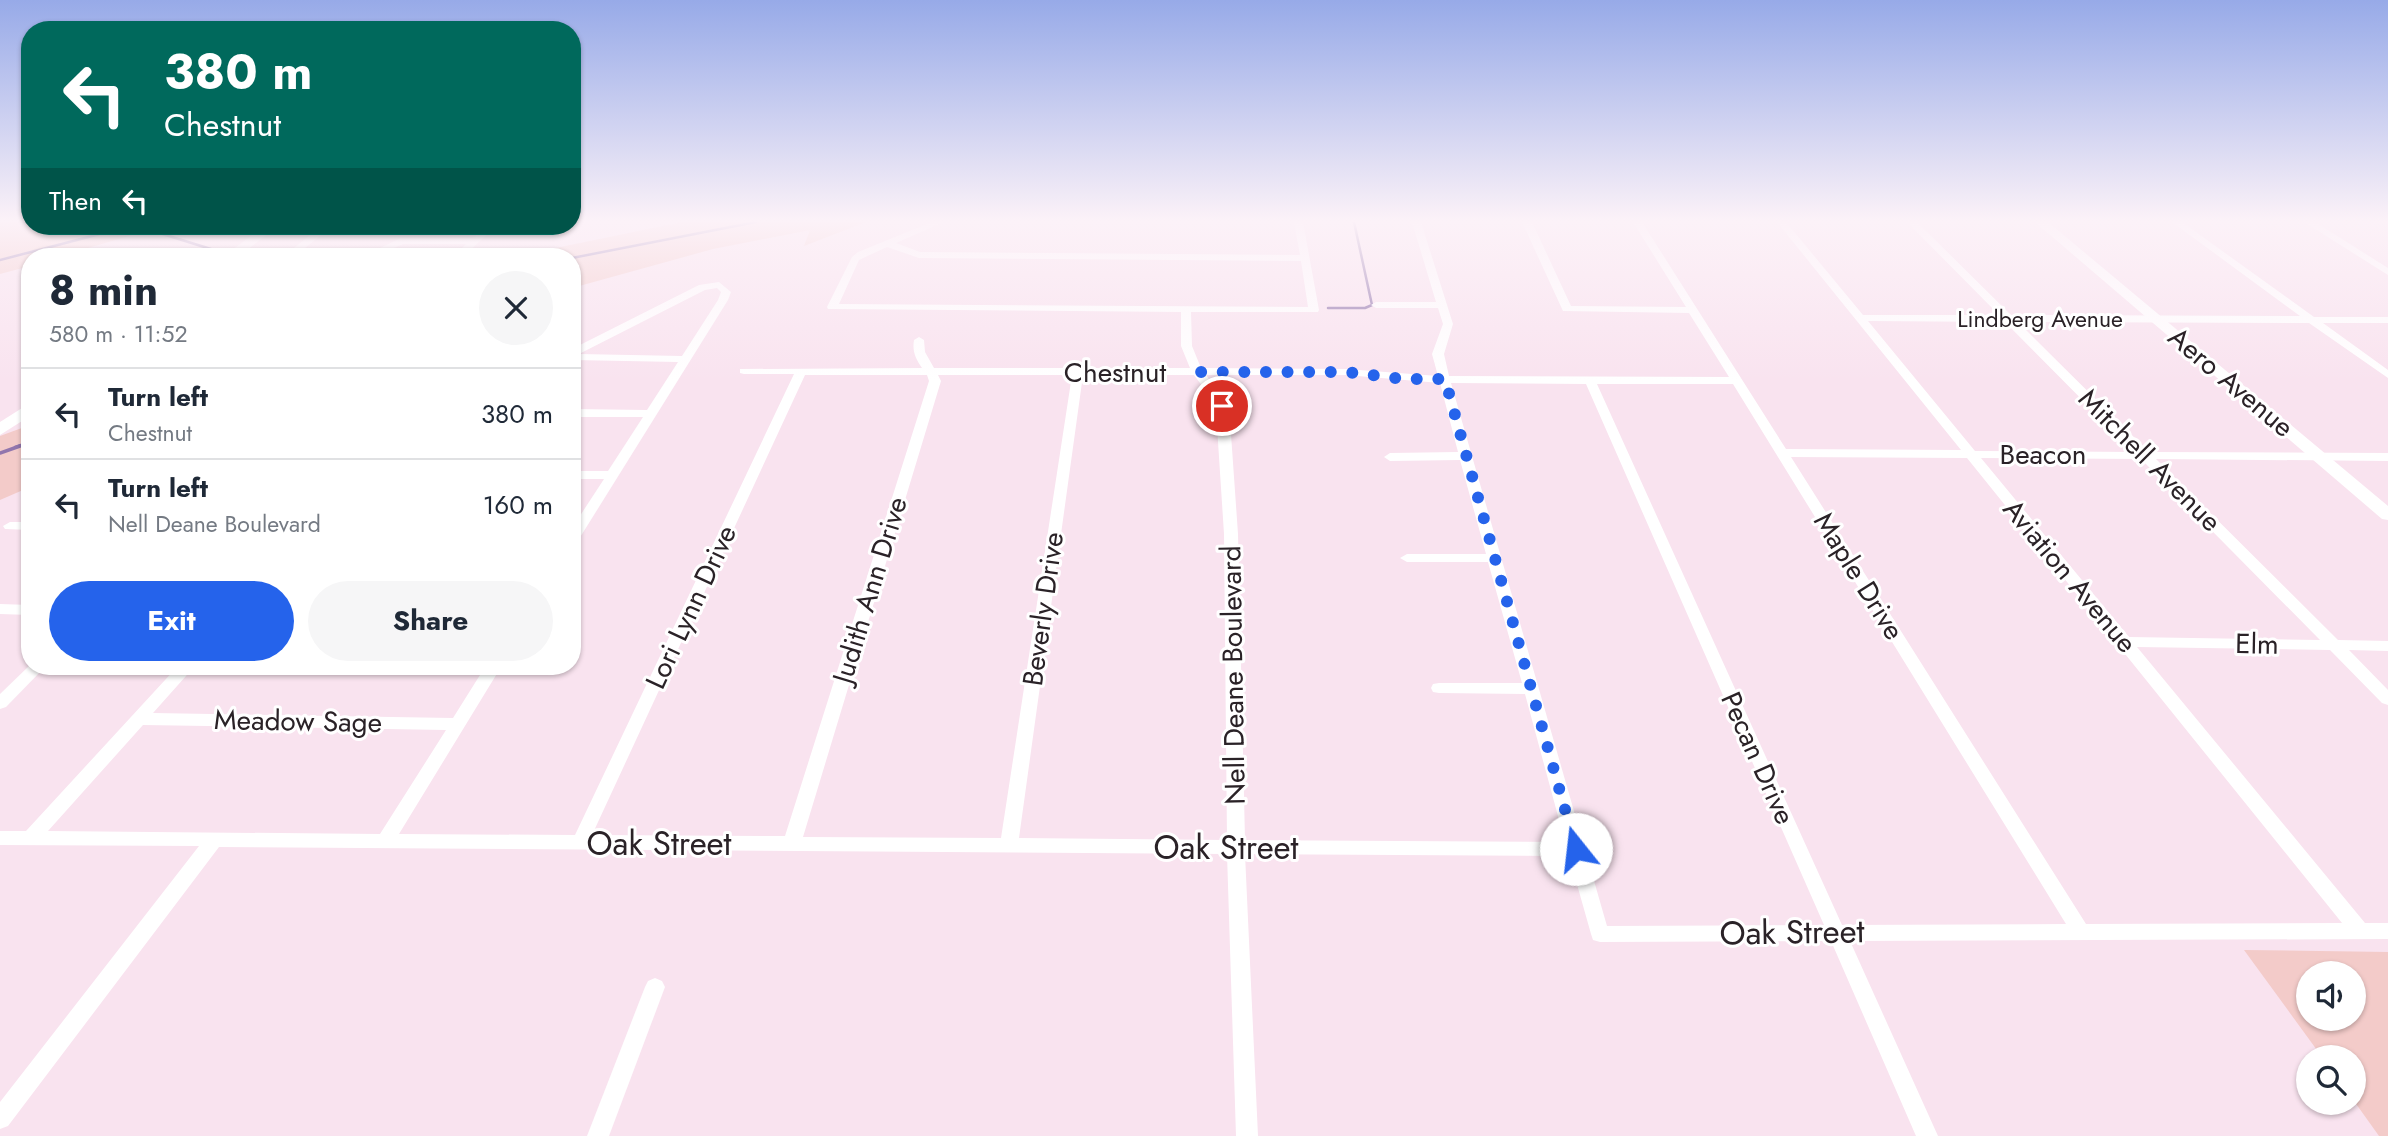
<!DOCTYPE html>
<html lang="en">
<head>
<meta charset="utf-8">
<style>
	:root { --surface:#fff; --page:#f6f6f7; --text:#1f2937; --muted:#747a83; --line:#e0e1e3; --accent:#2563eb }
	body { margin:0; font-family:Jost,sans-serif; background:var(--page); color:var(--text); height:100vh; display:flex; flex-direction:column; font-size:26px; white-space:nowrap }
	* { box-sizing:border-box; margin:0 }
	p { font-size:23px; color:var(--muted) }
	.icon { flex:none; width:38px; height:38px; fill:none; stroke:currentColor; stroke-width:2; stroke-linecap:round; stroke-linejoin:round }
	.map { position:relative; flex:1; overflow:hidden }
	.details { position:absolute; left:21px; top:248px; width:560px; height:427px; display:flex; flex-direction:column; background:var(--surface); border-radius:28px; box-shadow:0 2px 5px #0004 }
	.details>* { flex:none }
	.top-card { position:absolute; left:21px; top:21px; width:560px; height:214px; border-radius:28px; box-shadow:0 2px 5px #0004; background:#00695c; color:#fff; overflow:hidden }
	.fabs { position:absolute; left:2296px; top:961px; display:grid; gap:14px }
	.fabs a { display:grid; place-items:center; width:70px; height:70px; border-radius:50%; background:var(--surface); box-shadow:0 2px 5px #0004; font-size:35px }
	.pin { position:absolute; display:grid; place-items:center; width:60px; height:60px; color:#fff; margin:-30px; border:4px solid #fff; border-radius:50%; box-shadow:0 2px 7px #0007 }
	.me { position:absolute; width:77px; margin:-38px; rotate:344deg; stroke-linejoin:round; filter:drop-shadow(0 0 5px #0008) }
	.turn { display:flex; align-items:center; gap:24px; height:147px; padding:0 28px; font-size:32px }
	.turn .icon { width:91px; height:91px; stroke-width:2.5 }
	.turn b { display:block; font-size:49px; line-height:60px }
	.then { display:flex; align-items:center; height:66px; padding:0 28px; background:#0003; gap:14px; font-size:26px }
	.round { display:grid; place-items:center; flex:none; width:74px; height:74px; border-radius:37px; background:var(--page) }
	.head { display:flex; align-items:center; justify-content:space-between; height:119px; padding:0 28px }
	h1 { font-size:42px; font-weight:700; line-height:52px }
	.primary-button { display:flex; gap:14px; margin-top:auto; padding:14px 28px }
	.primary-button a { flex:1; height:80px; border-radius:42px; background:var(--accent); color:#fff; font-size:28px; font-weight:700; line-height:80px; text-align:center }
	.primary-button a+a { background:var(--page); color:var(--text) }
	ul { padding:0; list-style:none }
	li { display:flex; align-items:center; gap:21px; height:91px; padding:0 28px; border-top:2px solid var(--line) }
	li div { flex:1 }
	li b { display:block; font-size:26px }
	li em { font-style:normal }
	.map>svg:first-child { display:block }
	.green { fill:#f3cbc9; fill-rule:evenodd }
	.lines { fill:none; stroke-linecap:round; stroke-linejoin:round }
	.stream-far1 { stroke:#9176ad; stroke-width:2.5 }
	.stream { stroke:#9176ad; stroke-width:3.5 }
	.street { fill:#fff; fill-rule:evenodd }
	.secondary { fill:#fff; fill-rule:evenodd }
	.route { stroke:#2563eb; stroke-width:12; stroke-dasharray:0 21.6 }
	.labels { text-anchor:middle; dominant-baseline:central; stroke-width:6; stroke-linejoin:round; paint-order:stroke }
	.far-street-label { font-size:23px; fill:#2a2227; stroke:#fff }
	.street-label { font-size:28px; fill:#2a2227; stroke:#fff }
	.near-street-label { font-size:33px; fill:#2a2227; stroke:#fff }
</style>
</head>
<body>
<div class="map">
<svg width="2388" height="1136" viewBox="0 0 2388 1136">
	<rect width="100%" height="100%" fill="#f9e3ef"/>
	<g class="green">
		<path d="M0 222H30V226H152L143 232 57 257H30V266L0 274Z"/>
		<path d="M682 222H866L804 246 810 230 713 249 572 288V257H512Z"/>
		<path d="M30 425V487L0 500V436Z"/>
		<path d="M2244 950 2388 952V1136H2379L2354 1101V1057H2322ZM2308 973H2354V1018H2308Z"/>
	</g>
	<g class="lines">
		<g class="stream-far1">
			<path d="M239 256 247 257"/>
			<path d="M572 258 756 222"/>
			<path d="M0 260 100 234 156 232 227 254"/>
			<path d="M1328 308H1365L1372 305 1354 222"/>
			<path d="M15 447 30 442"/>
		</g>
		<path class="stream" d="M0 453 20 446"/>
		<g class="street">
			<path d="M932 222H944L896 243 920 252 1300 255 1294 222H1303L1319 310 1318 312H1191L1192 346 1201 368 1346 369 1438 376 1432 354 1443 324 1438 308H1376L1371 305 1376 302H1436L1412 222H1421L1453 324 1444 354 1449 376 1729 377 1689 313 1563 311 1522 222H1532L1571 306 1686 307 1633 222H1642L1786 449 1961 450 1777 222H1786L1863 315H1999L1907 222H1917L2011 315 2300 316 2172 222H2182L2314 317H2388V323H2323L2388 370V378L2309 323 2018 322 2149 452 2388 453V461L2156 459 2338 640 2388 641V651L2349 650 2388 690V705L2382 703 2330 650 2137 647 2365 923H2388V939L1850 941 1938 1136H1916L1831 941 1600 942 1593 940 1591 934 1569 856 1245 854 1258 1136H1236L1227 854 219 847 8 1126 0 1129V1102L199 846 0 845V831H26L177 667H194L153 713 453 718 485 667H501L399 834 575 835 794 374H744L740 373V369L922 368C916 359 912 352 914 340L919 337 924 340 925 352 934 368H1190L1181 346V312L828 309 827 307 852 257 858 252ZM887 247 919 258 1301 261 1308 307 839 304 859 260ZM1868 321 2005 322 2134 452 1975 451ZM805 375H927L929 381 785 836 592 835ZM938 375H1072L1001 838 803 837 941 381ZM1083 375H1194L1209 395 1216 411 1224 534 1227 840 1019 838ZM1206 375H1346L1440 383 1458 452 1390 453 1384 457 1390 461 1460 460 1486 554H1407L1400 558 1407 562H1488L1522 683H1439L1433 684 1431 688 1433 692 1439 693 1525 694 1565 842 1245 840 1238 534 1230 420 1225 402ZM1451 383 1586 384 1824 925 1607 926ZM1597 384H1733L2066 924 1842 925ZM1791 457 1967 458 2342 923 2086 924ZM1981 458 2141 459 2320 640 2129 637ZM143 725 446 730 380 834 48 831Z"/>
			<path d="M2304 222H2315L2388 268V275Z"/>
			<path d="M321 226H332L294 257H283Z"/>
			<path d="M486 226H496L463 257H453L466 244H403L373 257H361L401 238H473Z"/>
			<path d="M719 282 731 292 728 300 579 539 572 543V528L604 479H572V471H608L643 417H572V409L647 410 678 362 572 360V349L699 285ZM717 288 721 292 718 300 682 356 579 354 705 290Z"/>
			<path d="M10 522H30V530L5 529 3 526Z"/>
			<path d="M0 604 30 605V615L0 614Z"/>
			<path d="M30 665 45 667 6 707 0 709V694Z"/>
			<path d="M655 978 662 981 665 987 609 1136H587L645 987 648 981Z"/>
		</g>
		<g class="secondary">
			<path d="M2035 222H2048L2388 506V520L2382 519Z"/>
			<path d="M264 226H278L238 257H223Z"/>
			<path d="M30 403V416L0 435V422Z"/>
		</g>
	</g>
	<linearGradient id="sky" x2="0" y2="1"><stop stop-color="#97aae8"/><stop offset="0.58" stop-color="#fcf2f8"/><stop offset="1" stop-color="#fcf2f8" stop-opacity="0"/></linearGradient>
	<rect width="2388" height="381" fill="url(#sky)"/>
	<g class="lines">
		<path class="route" d="M1222 406 1199 372H1346L1404 379H1445L1576 849"/>
	</g>
	<g class="labels">
		<g class="far-street-label">
			<text x="2040" y="319">Lindberg Avenue</text>
		</g>
		<g class="street-label">
			<text x="1115" y="372">Chestnut</text>
			<text transform="translate(2231 382) rotate(40)">Aero Avenue</text>
			<text x="2043" y="454">Beacon</text>
			<text transform="translate(2150 460) rotate(45)">Mitchell Avenue</text>
			<text transform="translate(1859 576) rotate(58)">Maple Drive</text>
			<text transform="translate(2070 576) rotate(50)">Aviation Avenue</text>
			<text transform="translate(870 590) rotate(-73)">Judith Ann Drive</text>
			<text transform="translate(691 607) rotate(-65)">Lori Lynn Drive</text>
			<text transform="translate(1043 609) rotate(-82)">Beverly Drive</text>
			<text transform="translate(2257 644) rotate(1)">Elm</text>
			<text transform="translate(1233 675) rotate(-91)">Nell Deane Boulevard</text>
			<text transform="translate(298 721) rotate(1)">Meadow Sage</text>
			<text transform="translate(1758 758) rotate(66)">Pecan Drive</text>
		</g>
		<g class="near-street-label">
			<text x="659" y="843">Oak Street</text>
			<text x="1226" y="847">Oak Street</text>
			<text transform="translate(1792 932) rotate(-1)">Oak Street</text>
		</g>
	</g>
</svg>
<div class="fabs">
<a><svg class="icon" aria-label="sound" viewBox="0 0 24 24"><path d="M4 9h4l5-4v14l-5-4H4zM17 9q2 3 0 6"/></svg></a>
<a><svg class="icon" aria-label="search" viewBox="0 0 24 24"><circle cx="10" cy="10" r="6"/><path d="M15 15l6 6"/></svg></a>
</div>
<div class="pin" style="left:1222px;top:406px;background:#d93025"><svg class="icon" aria-label="arrive" viewBox="0 0 24 24"><path d="M6 21V4h12l-3 4 3 4H6"/></svg></div>
<svg class="me" style="left:1576px;top:849px" viewBox="-20 -20 40 40"><circle r="19" fill="#fff"/><path d="M0-13L10 11 0 6-10 11z" fill="#2563eb"/></svg>
<div class="top-card">
<div class="turn"><svg class="icon" aria-label="left" viewBox="0 0 24 24"><path d="M17 20v-9H6M10 6l-5 5 5 5"/></svg><div><b>380 m</b>Chestnut</div></div>
<div class="then">Then<svg class="icon" aria-label="left" viewBox="0 0 24 24"><path d="M17 20v-9H6M10 6l-5 5 5 5"/></svg></div>
</div>
<section class="details">
<div class="head"><div><h1>8 min</h1><p>580 m · 11:52</p></div><a class="round"><svg class="icon" aria-label="close" viewBox="0 0 24 24"><path d="M6 6l12 12M18 6L6 18"/></svg></a></div>
<ul>
<li><svg class="icon" aria-label="left" viewBox="0 0 24 24"><path d="M17 20v-9H6M10 6l-5 5 5 5"/></svg><div><b>Turn left</b><p>Chestnut</p></div><em>380 m</em></li>
<li><svg class="icon" aria-label="left" viewBox="0 0 24 24"><path d="M17 20v-9H6M10 6l-5 5 5 5"/></svg><div><b>Turn left</b><p>Nell Deane Boulevard</p></div><em>160 m</em></li>
</ul>
<div class="primary-button"><a>Exit</a><a>Share</a></div>
</section>
</div>
</body>
</html>
